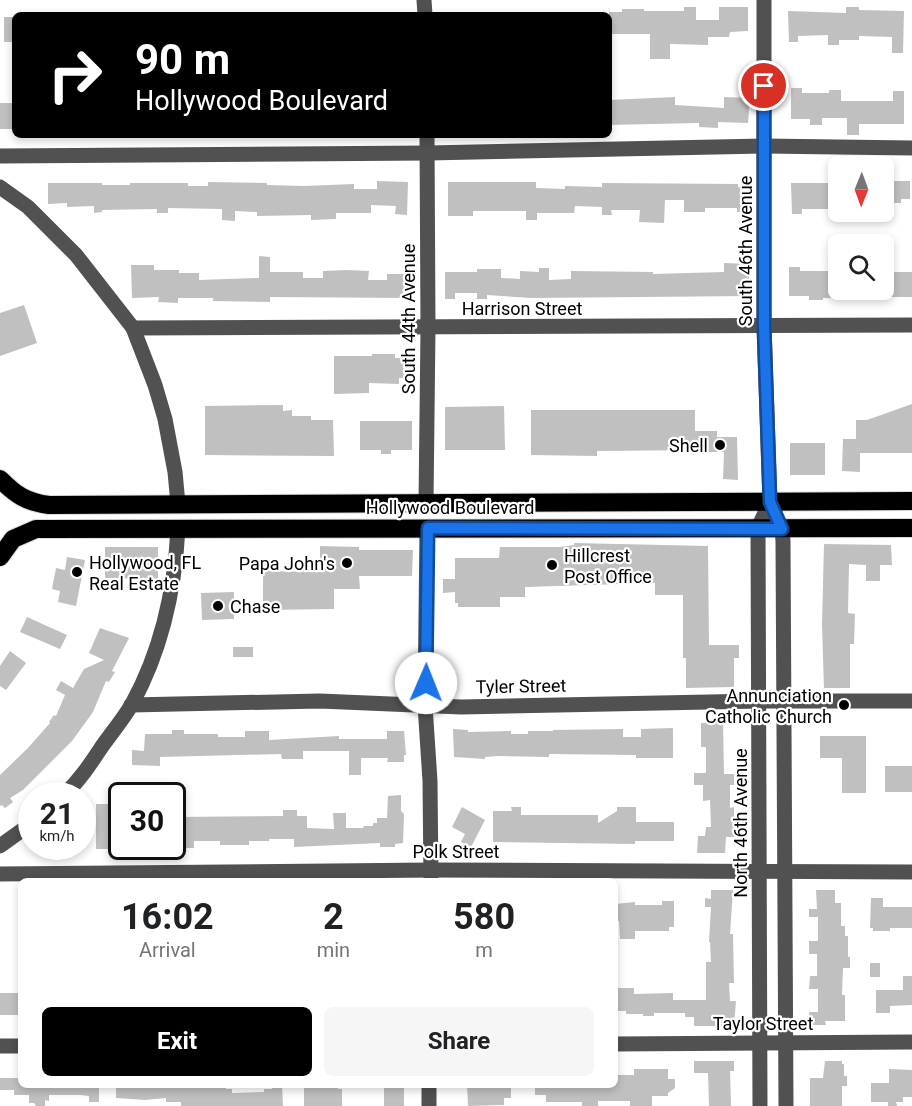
<!DOCTYPE html>
<html lang="en">
<head>
<meta charset="utf-8">
<style>
	:root { --surface:#fff; --page:#f6f6f6; --text:#202124; --muted:#757577; --accent:#000 }
	body { margin:0; font-family:Roboto,sans-serif; background:var(--page); color:var(--text); height:100vh; display:flex; flex-direction:column; font-size:22px; white-space:nowrap }
	* { box-sizing:border-box; margin:0 }
	p { font-size:20px; color:var(--muted) }
	.icon { flex:none; width:33px; height:33px; fill:none; stroke:currentColor; stroke-width:2; stroke-linecap:round; stroke-linejoin:round }
	.map { position:relative; flex:1; overflow:hidden }
	.side { position:absolute; left:18px; top:878px; width:600px; height:210px; display:flex; flex-direction:column; background:var(--surface); border-radius:9px; box-shadow:0 3px 9px #0003 }
	.side>* { flex:none }
	.guide { position:absolute; left:12px; top:12px; width:600px; height:126px; border-radius:9px; box-shadow:0 3px 9px #0003; background:#000; color:#fff; overflow:hidden }
	.needle { width:39px; rotate:181deg }
	.tools { position:absolute; left:828px; top:156px; display:grid; gap:12px }
	.tools a { display:grid; place-items:center; width:66px; height:66px; border-radius:9px; background:var(--surface); box-shadow:0 3px 9px #0003; font-size:30px }
	.speed { position:absolute; left:18px; top:782px; display:flex; gap:12px; font-size:30px; font-weight:700; text-align:center }
	.speed>* { display:grid; place-content:center; width:78px; height:78px; border-radius:50%; background:var(--surface); box-shadow:0 3px 9px #0003; line-height:1 }
	.speed small { font-size:15px; font-weight:400 }
	.speed .limit { border:3px solid #111; border-radius:9px; background:#fff; color:#111 }
	.pin { position:absolute; display:grid; place-items:center; width:51px; height:51px; color:#fff; margin:-26px; border:3px solid #fff; border-radius:50%; box-shadow:0 2px 6px #0007 }
	.me { position:absolute; width:66px; margin:-33px; rotate:1deg; stroke-linejoin:round; filter:drop-shadow(0 0 4px #0008) }
	.turn { display:flex; align-items:center; gap:21px; height:126px; padding:0 24px; font-size:27px }
	.turn .icon { width:78px; height:78px; stroke-width:2.5 }
	.turn b { display:block; font-size:42px; line-height:51px }
	.eta { display:flex; justify-content:space-evenly; align-items:center; height:102px; text-align:center }
	.eta b { font-size:36px; font-weight:700; line-height:42px }
	.button { display:flex; gap:12px; margin-top:auto; padding:12px 24px }
	.button a { flex:1; height:69px; border-radius:9px; background:var(--accent); color:#fff; font-size:24px; font-weight:700; line-height:69px; text-align:center }
	.button a+a { background:var(--page); color:var(--text) }
	.map>svg:first-child { display:block }
	.building { fill:#c0c0c0 }
	.lines { fill:none; stroke-linecap:round; stroke-linejoin:round }
	.highway-casing { stroke:#dbdbdb; stroke-width:20 }
	.minor { stroke:#515151; stroke-width:15 }
	.highway { stroke:#000; stroke-width:18 }
	.route-casing { stroke:#114b97; stroke-width:15 }
	.route { stroke:#1a73e8; stroke-width:10 }
	.poi-dot { fill:#000; stroke:#fff; stroke-width:2 }
	.labels { text-anchor:middle; dominant-baseline:central; stroke-width:4.5; stroke-linejoin:round; paint-order:stroke }
	.street-label { font-size:18px; fill:#000; stroke:#fff }
	.poi-label { font-size:18px; fill:#000; stroke:#fff; text-anchor:end }
</style>
</head>
<body>
<div class="map">
<svg width="912" height="1106" viewBox="0 0 912 1106">
	<rect width="100%" height="100%" fill="#fff"/>
	<g class="building">
		<path d="M684 7H696V20H719V7H748V31L730 32 729 37H708V45L670 44V59H650V34H609V12H622V9H644V11H684Z"/>
		<path d="M846 7H859V10L904 11 903 53H892V37L859 36V40H839V45H828V35L798 36V42H789L788 11 846 13Z"/>
		<rect x="4" y="17" width="11" height="25"/>
		<path d="M791 88H802V93H829V90H841V101H893V91H904V124H859V135H847V118H822V125H810V119H791Z"/>
		<path d="M675 97V105L724 108V97L750 98 748 123 718 122V128L699 127V123L609 125V100Z"/>
		<rect x="0" y="103" width="15" height="26"/>
		<path d="M377 181 408 182 407 215 395 214 396 206 371 205V213H336V219L311 220V215L257 216V212L235 211V221L222 220V209L168 208V213H157V209L102 210V212L94 213V206L67 207V203L48 204V183H102V185H130V183H188V186H208V182L267 183V185L304 186 354 184V189H377Z"/>
		<path d="M884 181H910V199H901V203H884Z"/>
		<path d="M448 182H536V188L565 189V186L602 187V183L738 184V187H746V212H737V208H705V212H684V200H665L664 223 639 222 640 210H611L612 215H602V207L575 206 574 213H537V220H526V211H473V216H448Z"/>
		<path d="M791 183H838V209H802V214H792Z"/>
		<path d="M259 256 270 257V272H303V278H323V271L347 270 369 271 368 280H387V274H408V298L270 297V302L213 301V298H178V303L158 302 159 297 132 298 131 265H154V270H179V273H199V280L259 278Z"/>
		<path d="M724 263 749 264V296L531 298 487 295V299H477V293H455V299H445V272H477V269H501V278L520 279V271L539 272V268H549V280L571 279V271L653 272V274L724 272Z"/>
		<path d="M789 267H800V271H838V290H861V299L823 298V300H809V296H789Z"/>
		<rect x="884" y="272" width="28" height="25"/>
		<path d="M24 305 37 343 0 356V313Z"/>
		<path d="M372 354H395V358H410V378H399V384L369 383V393L334 394V356H372Z"/>
		<path d="M912 404V453H860V472L842 471 843 439H856V420H867Z"/>
		<path d="M283 405V411L292 410V416H311V420H333L334 456 205 455V406Z"/>
		<path d="M504 406 505 450H445V407Z"/>
		<path d="M531 410H695V431H717V437H737L738 480 723 479 724 452H704V450L597 451V456L531 455Z"/>
		<path d="M360 421H412V450H391V454H381V450H360Z"/>
		<rect x="790" y="443" width="35" height="32"/>
		<path d="M574 543 708 546 709 645H739V658H734V687L686 688V658H683V595H655V583L525 587V597H500V607H458V603H455V592L443 593V579H455V558H499L500 547H560L574 545Z"/>
		<path d="M824 544 891 545 892 565H880V581H866V565L849 564 848 613 855 614 854 644H850V688H824L822 625Z"/>
		<path d="M320 546 359 547V550H413L412 576H359L360 589H334V609L263 610V571L320 572Z"/>
		<path d="M105 547H158V579L105 578Z"/>
		<path d="M67 557 85 560 76 606 58 602 60 591 52 589 56 568 65 570Z"/>
		<path d="M234 592V619L202 620 201 593Z"/>
		<path d="M27 617 67 635 60 649 20 632Z"/>
		<path d="M100 628 129 638 112 671 115 672 109 682 106 681 93 712 72 741 23 790 10 798 13 802 5 808 2 805 0 806V775L28 748 50 723 49 722 54 715 56 716 65 695 56 690 61 681 73 688 84 669 104 660 89 653Z"/>
		<rect x="233" y="647" width="20" height="10"/>
		<path d="M10 651 26 663 6 690 0 686V666Z"/>
		<path d="M701 723H723L724 774H734V785H730V808L734 807V837H726L725 853H697L698 836H705L706 827H711L710 800 703 801V785H694V773H706V747H701Z"/>
		<path d="M673 728V758H636V755L549 754V757L498 756 485 757V759L454 757 453 729 468 730V732L511 731V734H528V731H553V730L623 729V737H641V729Z"/>
		<path d="M172 730H184V734H218V737H245V731H269V740L339 736V739H387V731H404L406 755H404V762H387L388 758H361V775H349V751H303V759H282L281 754 160 757V766L132 765V750L144 751 145 734H172Z"/>
		<path d="M820 736H866V793H842V758H820Z"/>
		<rect x="885" y="766" width="27" height="26"/>
		<path d="M401 795V811L404 814 403 843 395 844V847H380V843L294 847V839H269V841H249V845H220V841H194V848H179V841H172V817L283 816V810H297V816H307V828L334 829 333 813H346V828H363L364 826H373V823H377V818H387L388 796Z"/>
		<rect x="96" y="804" width="18" height="45"/>
		<path d="M462 807 485 820 471 847 461 842 465 834 452 827Z"/>
		<path d="M511 807H521V815H598V823L617 811V807H636V822H674V841H635V844L493 842V811H512Z"/>
		<path d="M711 890H733L730 934H733L734 983H729L730 1001H736L734 1026H694V1017H685V1013H654V1016H643V1014H626V1011H615V988H634V994L673 993V1000H706V962H711L710 942H709L711 907H705V898L711 899Z"/>
		<path d="M816 890H835V903H841V926H845V936H848V957H850V968H843L842 995H845V1021H825L826 1025H810L809 1012H818V989H809L810 976H817V954H809V941H818V917H809V909H817Z"/>
		<path d="M871 898H883V907H912V928H890V931H873V928H870Z"/>
		<path d="M662 901H674V927H669V931H635V939H620L619 921H615V904L635 902V905H662Z"/>
		<rect x="870" y="963" width="10" height="14"/>
		<path d="M903 976H912V1005L890 1006V1013H876V990H903Z"/>
		<rect x="0" y="993" width="21" height="22"/>
		<path d="M694 1061H734V1071H730L731 1106H709L708 1073H694Z"/>
		<path d="M825 1061H842V1064H844V1076H847V1086H842V1106H810V1078H823Z"/>
		<path d="M634 1069H668V1079H675V1088L668 1093V1096H652V1106H630V1101H598V1106H582V1102H546V1095H535V1084H615V1075H634Z"/>
		<path d="M889 1069 912 1070V1097H903V1102H896L897 1106H888V1102H871V1083H889Z"/>
		<path d="M0 1078H21V1084H99V1102H89V1096L80 1095H49V1101L45 1100V1106H36L34 1103H29V1095H14V1090H0Z"/>
		<path d="M116 1084H226V1089H232V1093L264 1092V1089H272V1084H282L283 1106H181V1102H166V1098L145 1100 116 1098Z"/>
		<path d="M304 1084H338V1089H342V1106H304Z"/>
		<rect x="384" y="1084" width="20" height="22"/>
		<path d="M467 1084H511V1098H504V1105L468 1106Z"/>
	</g>
	<g class="lines">
		<defs>
			<g id="highway">
				<path d="M0 479C16 495 26 502 49 505L912 501"/>
				<path d="M0 557 13 539 36 529 912 528"/>
			</g>
		</defs>
		<use href="#highway" class="highway-casing"/>
		<g class="minor">
			<path d="M424 0 425 15"/>
			<path d="M764 0V326L770 502 782 529 783 541 786 1106"/>
			<path d="M0 156 428 153 764 146 912 148"/>
			<path d="M0 187 28 207 76 255 133 328 155 385 165 419 175 472 178 504"/>
			<path d="M133 328 912 325"/>
			<path d="M426 503 428 328 427 135"/>
			<path d="M427 528 425 705 430 781 431 879"/>
			<path d="M131 705 320 701 461 707 759 701H912"/>
			<path d="M64 795C80 780 91 763 103 745 113 731 124 718 132 704 161 651 175 588 178 528"/>
			<path d="M0 846 32 823"/>
			<path d="M0 874 432 870 912 872"/>
			<path d="M615 1044 912 1042"/>
			<path d="M0 1046H21"/>
			<path d="M429 1106V1084"/>
			<path d="M760 1106 758 528 770 502"/>
		</g>
		<use href="#highway" class="highway"/>
	</g>
	<g class="lines">
		<defs>
			<path id="route" d="M426 683 428 528 782 529 770 502 764 326V86"/>
		</defs>
		<use href="#route" class="route-casing"/>
		<use href="#route" class="route"/>
	</g>
	<g class="poi-dot">
		<circle cx="720" cy="445" r="6"/>
		<circle cx="347" cy="563" r="6"/>
		<circle cx="552" cy="565" r="6"/>
		<circle cx="77" cy="572" r="6"/>
		<circle cx="218" cy="606" r="6"/>
		<circle cx="844" cy="705" r="6"/>
	</g>
	<g class="labels">
		<g class="street-label">
			<text transform="translate(745 251) rotate(-90)">South 46th Avenue</text>
			<text x="522" y="308">Harrison Street</text>
			<text transform="translate(408 319) rotate(-90)">South 44th Avenue</text>
			<text x="450" y="507">Hollywood Boulevard</text>
			<text transform="translate(521 686) rotate(-1)">Tyler Street</text>
			<text transform="translate(740 823) rotate(-90)">North 46th Avenue</text>
			<text x="456" y="851">Polk Street</text>
			<text x="763" y="1023">Taylor Street</text>
		</g>
		<g class="poi-label">
			<text x="708" y="445">Shell</text>
			<text x="564" y="555" text-anchor="start">Hillcrest<tspan x="564" dy="21">Post Office</tspan></text>
			<text x="89" y="562" text-anchor="start">Hollywood, FL<tspan x="89" dy="21">Real Estate</tspan></text>
			<text x="335" y="563">Papa John's</text>
			<text x="230" y="606" text-anchor="start">Chase</text>
			<text x="832" y="695">Annunciation<tspan x="832" dy="21">Catholic Church</tspan></text>
		</g>
	</g>
</svg>
<div class="tools">
<a><svg class="needle" viewBox="-14 -14 28 28"><path d="M0-13l5 13h-10z" fill="#e53935"/><path d="M0 13l5-13h-10z" fill="#757577"/></svg></a>
<a><svg class="icon" aria-label="search" viewBox="0 0 24 24"><circle cx="10" cy="10" r="6"/><path d="M15 15l6 6"/></svg></a>
</div>
<div class="speed"><div>21<small>km/h</small></div><div class="limit">30</div></div>
<div class="pin" style="left:764px;top:86px;background:#d93025"><svg class="icon" aria-label="arrive" viewBox="0 0 24 24"><path d="M6 21V4h12l-3 4 3 4H6"/></svg></div>
<svg class="me" style="left:426px;top:683px" viewBox="-20 -20 40 40"><circle r="19" fill="#fff"/><path d="M0-13L10 11 0 6-10 11z" fill="#1a73e8"/></svg>
<div class="guide">
<div class="turn"><svg class="icon" aria-label="right" viewBox="0 0 24 24"><path d="M7 20v-9h11M14 6l5 5-5 5"/></svg><div><b>90 m</b>Hollywood Boulevard</div></div>
</div>
<section class="side">
<div class="eta">
<div><b>16:02</b><p>Arrival</p></div>
<div><b>2</b><p>min</p></div>
<div><b>580</b><p>m</p></div>
</div>
<div class="button"><a>Exit</a><a>Share</a></div>
</section>
</div>
</body>
</html>
